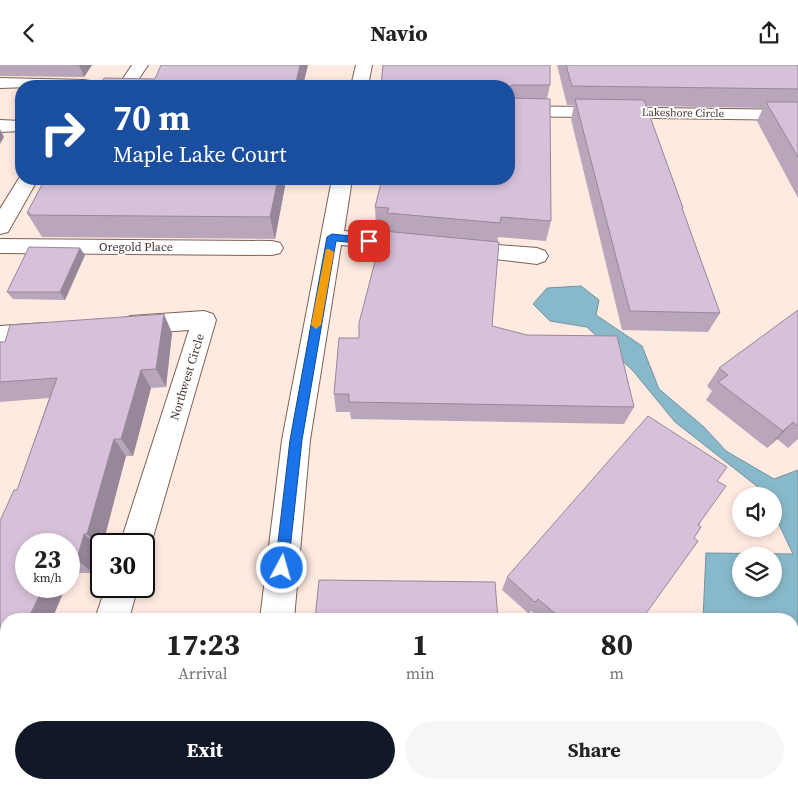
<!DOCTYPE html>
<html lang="en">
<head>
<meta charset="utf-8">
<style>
	:root { --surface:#fff; --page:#f6f6f6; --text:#222; --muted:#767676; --accent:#111827 }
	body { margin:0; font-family:"Source Serif 4",serif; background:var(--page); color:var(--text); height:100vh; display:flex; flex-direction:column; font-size:19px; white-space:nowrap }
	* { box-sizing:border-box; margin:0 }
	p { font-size:16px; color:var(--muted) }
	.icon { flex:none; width:28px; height:28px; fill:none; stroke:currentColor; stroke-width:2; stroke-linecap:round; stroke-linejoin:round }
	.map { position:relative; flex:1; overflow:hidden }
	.panel { position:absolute; left:0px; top:548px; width:799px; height:176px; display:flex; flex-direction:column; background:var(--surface); border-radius:20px 20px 0 0; box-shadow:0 2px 8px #0003 }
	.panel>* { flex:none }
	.banner { position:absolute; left:15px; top:15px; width:500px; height:105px; border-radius:20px; box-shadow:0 2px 8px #0003; background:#1a4fa0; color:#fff; overflow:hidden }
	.fabs { position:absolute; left:732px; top:422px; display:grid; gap:10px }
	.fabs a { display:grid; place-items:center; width:50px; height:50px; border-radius:50%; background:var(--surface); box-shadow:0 2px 8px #0003; font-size:25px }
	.speed { position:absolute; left:15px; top:468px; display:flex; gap:10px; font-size:25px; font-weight:700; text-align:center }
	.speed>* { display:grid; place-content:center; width:65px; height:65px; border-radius:50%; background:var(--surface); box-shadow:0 2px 8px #0003; line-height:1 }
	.speed small { font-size:12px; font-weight:400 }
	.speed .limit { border:2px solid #111; border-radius:8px; background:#fff; color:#111 }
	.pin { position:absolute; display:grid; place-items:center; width:42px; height:42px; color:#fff; margin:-21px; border-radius:10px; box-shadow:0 2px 8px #0006 }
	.me { position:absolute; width:55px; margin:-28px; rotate:6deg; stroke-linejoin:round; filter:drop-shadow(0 0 4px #0008) }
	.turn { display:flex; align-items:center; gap:18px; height:105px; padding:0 15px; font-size:22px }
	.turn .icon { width:65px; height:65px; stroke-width:2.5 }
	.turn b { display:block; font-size:35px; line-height:42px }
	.eta { display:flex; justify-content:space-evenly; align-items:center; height:85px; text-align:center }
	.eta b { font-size:30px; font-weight:700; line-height:35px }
	.button { display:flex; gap:10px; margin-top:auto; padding:10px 15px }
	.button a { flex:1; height:58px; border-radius:30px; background:var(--accent); color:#fff; font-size:20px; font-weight:700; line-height:58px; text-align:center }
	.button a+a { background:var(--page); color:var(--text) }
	header { display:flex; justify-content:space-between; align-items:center; height:65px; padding:0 15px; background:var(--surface); font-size:22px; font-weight:700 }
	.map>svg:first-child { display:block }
	.water { fill:#88b9ca; stroke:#73919c; fill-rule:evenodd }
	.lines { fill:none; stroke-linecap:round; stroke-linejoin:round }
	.minor-casing { stroke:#7e6153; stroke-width:2 }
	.minor { fill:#fff; fill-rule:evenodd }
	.wall { fill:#b9a6bb }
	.shaded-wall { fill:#968799 }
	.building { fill:#d7c1da; stroke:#968799 }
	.route { fill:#1a73e8; stroke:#114b97 }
	.slow { fill:#f59e0b }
	.labels { text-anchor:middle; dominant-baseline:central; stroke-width:4; stroke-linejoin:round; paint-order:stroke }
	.far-street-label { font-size:11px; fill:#42352f; stroke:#fcfcfc }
	.street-label { font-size:12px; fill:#42352f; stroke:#fcfcfc }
</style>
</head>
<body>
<header><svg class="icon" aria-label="back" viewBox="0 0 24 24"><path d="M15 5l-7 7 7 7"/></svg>Navio<svg class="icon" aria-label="share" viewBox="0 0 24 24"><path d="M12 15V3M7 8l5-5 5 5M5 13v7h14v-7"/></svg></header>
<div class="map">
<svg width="798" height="723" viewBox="0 0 798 723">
	<rect width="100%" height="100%" fill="#ffeae1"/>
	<path class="water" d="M581 221 599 235 596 250 642 281 659 324 704 362 726 386 774 414 798 405V572H793L792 554H703L706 488 793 489 774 449V431H765L763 426 675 357 634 307 587 262 550 256 533 239 547 223ZM741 491H774V524H741Z"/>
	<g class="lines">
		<defs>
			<g id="minor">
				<path d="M132 0H148L134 21H118Z"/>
				<path d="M356 0H372L368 21H351Z"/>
				<path d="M0 13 84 15 90 16 93 20 0 23Z"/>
				<path d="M509 41 798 45V55L509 51Z"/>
				<path d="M0 55 21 56V66L0 67Z"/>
				<path d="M21 110V114H38L8 167 0 169V144Z"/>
				<path d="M332 114H352L344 166 417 173 425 175 428 180 425 185 417 187 341 180 310 375 294 554H260L282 375Z"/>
				<path d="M0 174 272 176 280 178 283 183 280 188 272 190 0 188Z"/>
				<path d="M460 177 537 183 545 186 548 191 545 196 537 199 452 189 449 184 452 179Z"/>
				<path d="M204 246 213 249 216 255 151 479 144 490V479H120L189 265 131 269 122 266 119 260 122 254 131 251Z"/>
				<path d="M45 258 54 261 57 267 54 273 45 276 0 279V261Z"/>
				<path d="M106 521H138L129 554H95Z"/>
				<path d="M0 673 6 674V712L0 711Z"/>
				<path d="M242 718H280L279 723H241Z"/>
			</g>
		</defs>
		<use href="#minor" class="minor-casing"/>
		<use href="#minor" class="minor"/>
	</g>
	<g class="wall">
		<path d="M0 0H92L84 12 0 11Z"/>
		<path d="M383 0 550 20 547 34 551 156 546 176 498 172 492 261 634 342 624 359 351 354 350 347H336L334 329 359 273 388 166V163L376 162 375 142 509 114Z"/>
		<path d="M557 0H798V133L757 56 763 43 646 41 683 143 682 145 720 248 708 267 622 265 571 54 574 40H567Z"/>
		<path d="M45 114H284L285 121 275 174 42 172 27 148Z"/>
		<path d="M85 190 65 235 13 234 7 227Z"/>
		<path d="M798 245V374L788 383 777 374 767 383 706 335 712 326 707 321 719 303Z"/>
		<path d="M172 268 166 322 151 323 133 391H126L101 479V483H99L92 508H73L69 516V479L26 521H66L52 554H6V651L0 650V456L17 425 49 333 0 337V277Z"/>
		<path d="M717 416 694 473 642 554H541L531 546 529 549 502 525 507 512Z"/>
		<path d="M798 613V723H569L567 718H792V615Z"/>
	</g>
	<g class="shaded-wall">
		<path d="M79 0H92L84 12Z"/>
		<path d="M300 0H308L303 21H296V17Z"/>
		<path d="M0 64 4 72 0 79Z"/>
		<path d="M278 114H284L285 121 275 174 270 152Z"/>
		<path d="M80 183 85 190 65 235 60 227Z"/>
		<path d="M164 249 172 268 166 322 156 304Z"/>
		<path d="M141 305 151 323 133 391 121 374Z"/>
		<path d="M793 357 777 374 767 383 783 366Z"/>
		<path d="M114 374 126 391 103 479H101V483L87 469Z"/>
		<path d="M84 469 99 483 92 508 77 494Z"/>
		<path d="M69 505 73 508 69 516Z"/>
		<path d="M44 521H66L52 554H28Z"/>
		<path d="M6 601V651L0 649V614Z"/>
	</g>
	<g class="building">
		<path d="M161 0H300L296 17H301L300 21H99L104 13 155 14Z"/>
		<path d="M383 0H550V20H512L510 21V31L512 33 550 34 551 156 501 152 500 158 387 148 389 143 375 142 382 114H509V21H381Z"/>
		<path d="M566 0H798V24L572 21Z"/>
		<path d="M575 34 644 35 683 143H682L720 248 630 246Z"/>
		<path d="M766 37H798V92Z"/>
		<path d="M45 114H278L270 152 29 150 30 148H27Z"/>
		<path d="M383 166 499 177 492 261 527 270 617 271 634 342 349 337V329H334L339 273H359V258Z"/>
		<path d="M29 182 80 183 60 227H7Z"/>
		<path d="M798 245V361L793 357 783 366 718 317 728 310 719 303Z"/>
		<path d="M164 249 156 304 141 305 121 374H114L87 469H84L77 494H69V479H26V521H44L28 554H6V601L0 614V456L14 425H17L57 313 0 317V277H5L10 260Z"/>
		<path d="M648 351 727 402 717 416 726 421 698 460 701 462 694 473 698 476 642 554H609L608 553V554H562L538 534 535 537 507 512Z"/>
		<path d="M319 515 495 517 498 554H315Z"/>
		<path d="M798 613V723H577L582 720 581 718H792V616Z"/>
		<rect x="327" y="718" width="122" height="5"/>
	</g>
	<path class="route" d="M332 169 369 173 374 176 369 179 336 176 302 375 288 503 287 507 282 509 277 507 275 503 290 375 327 172Z"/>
	<path class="slow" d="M326 184H329L334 187 321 260 316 264 311 260Z"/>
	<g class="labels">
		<g class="far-street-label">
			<text transform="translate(683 48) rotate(1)">Lakeshore Circle</text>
		</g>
		<g class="street-label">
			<text x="136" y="182">Oregold Place</text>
			<text transform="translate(187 312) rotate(-73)">Northwest Circle</text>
		</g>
	</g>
</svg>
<div class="fabs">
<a><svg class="icon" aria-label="sound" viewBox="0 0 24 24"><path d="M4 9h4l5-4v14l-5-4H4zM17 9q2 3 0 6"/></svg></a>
<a><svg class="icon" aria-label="layers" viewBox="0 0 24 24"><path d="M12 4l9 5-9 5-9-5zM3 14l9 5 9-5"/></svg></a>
</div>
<div class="speed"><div>23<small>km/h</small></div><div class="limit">30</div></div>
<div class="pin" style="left:369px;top:176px;background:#d93025"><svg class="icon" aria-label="arrive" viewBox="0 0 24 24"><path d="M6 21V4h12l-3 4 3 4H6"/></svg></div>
<svg class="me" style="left:282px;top:503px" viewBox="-20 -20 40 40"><circle r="17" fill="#1a73e8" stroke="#fff" stroke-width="3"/><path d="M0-11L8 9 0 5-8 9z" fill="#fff"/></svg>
<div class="banner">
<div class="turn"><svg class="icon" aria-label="right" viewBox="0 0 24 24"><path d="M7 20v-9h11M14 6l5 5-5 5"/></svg><div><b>70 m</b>Maple Lake Court</div></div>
</div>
<section class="panel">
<div class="eta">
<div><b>17:23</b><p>Arrival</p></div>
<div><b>1</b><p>min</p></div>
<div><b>80</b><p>m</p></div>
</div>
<div class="button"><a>Exit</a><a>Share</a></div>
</section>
</div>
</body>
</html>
